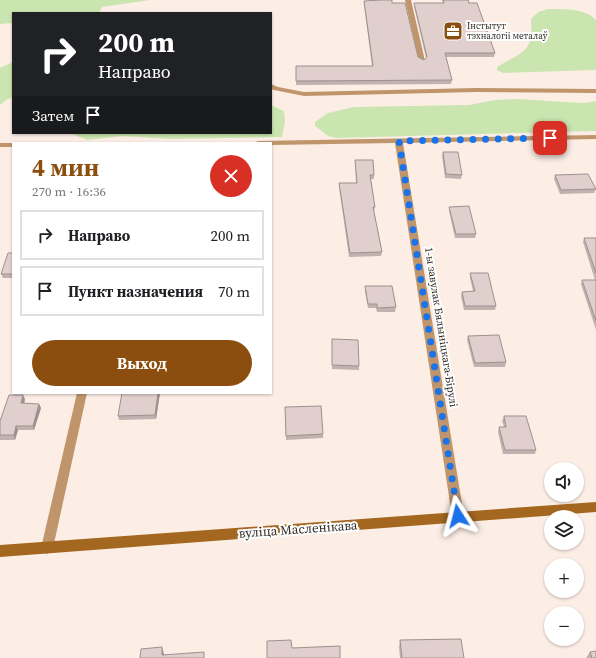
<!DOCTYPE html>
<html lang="ru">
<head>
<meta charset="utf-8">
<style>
	:root { --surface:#fff; --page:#f2f2f2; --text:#202124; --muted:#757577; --line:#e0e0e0; --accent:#8b4e0f }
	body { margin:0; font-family:"Source Serif 4",serif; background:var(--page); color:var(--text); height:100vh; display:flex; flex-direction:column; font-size:15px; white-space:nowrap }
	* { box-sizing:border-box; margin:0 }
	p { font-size:13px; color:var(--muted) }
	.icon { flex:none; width:22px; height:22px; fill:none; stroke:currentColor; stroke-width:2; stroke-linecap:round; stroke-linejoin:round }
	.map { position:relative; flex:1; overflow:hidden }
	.panel { position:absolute; left:12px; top:142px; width:260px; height:252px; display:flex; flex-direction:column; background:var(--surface); border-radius:0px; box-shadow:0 1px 3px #0004 }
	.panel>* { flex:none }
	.guide { position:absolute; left:12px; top:12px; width:260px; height:122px; border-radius:0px; box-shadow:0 1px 3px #0004; background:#202124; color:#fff; overflow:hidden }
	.buttons { position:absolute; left:544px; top:462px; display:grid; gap:8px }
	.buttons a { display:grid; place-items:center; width:40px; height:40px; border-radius:50%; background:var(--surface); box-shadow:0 1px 3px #0004; font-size:20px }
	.pin { position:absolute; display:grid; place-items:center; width:34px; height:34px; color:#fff; margin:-17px; border-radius:8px; box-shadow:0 2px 6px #0006 }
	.me { position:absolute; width:44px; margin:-22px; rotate:351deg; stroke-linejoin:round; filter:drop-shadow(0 0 3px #0008) }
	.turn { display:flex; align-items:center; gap:14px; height:84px; padding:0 20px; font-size:18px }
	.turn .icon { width:52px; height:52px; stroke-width:2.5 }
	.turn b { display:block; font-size:28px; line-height:34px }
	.then { display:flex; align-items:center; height:38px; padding:0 20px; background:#0003; gap:8px; font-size:15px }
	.round { display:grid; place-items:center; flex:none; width:42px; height:42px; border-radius:21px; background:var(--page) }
	.summary { display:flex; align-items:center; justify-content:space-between; height:68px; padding:0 20px }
	h1 { font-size:24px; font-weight:700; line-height:30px; color:var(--accent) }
	.primary-button { display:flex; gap:8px; margin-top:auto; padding:8px 20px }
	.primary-button a { flex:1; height:46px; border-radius:24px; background:var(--accent); color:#fff; font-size:16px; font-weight:700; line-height:46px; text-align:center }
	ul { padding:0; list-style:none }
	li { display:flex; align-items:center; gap:12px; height:50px; margin:0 8px 6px; padding:0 12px; border:2px solid var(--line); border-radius:0px }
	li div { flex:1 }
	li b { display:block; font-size:15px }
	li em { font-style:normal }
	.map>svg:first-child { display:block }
	.green { fill:#cae5af }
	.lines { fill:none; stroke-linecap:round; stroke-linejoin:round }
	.lane { fill:#c0956c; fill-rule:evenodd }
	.street { fill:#c0956c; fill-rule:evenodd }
	.secondary { fill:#a46720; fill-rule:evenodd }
	.wall { fill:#c1b2af }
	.shaded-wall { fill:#9d918f }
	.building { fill:#e0cfcc; stroke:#9d918f }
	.route { stroke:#1a73e8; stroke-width:7; stroke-dasharray:0 12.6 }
	.labels { text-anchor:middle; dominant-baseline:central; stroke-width:4; stroke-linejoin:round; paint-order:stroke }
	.far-poi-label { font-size:9px; fill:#312c28; stroke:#fefefe; text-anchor:start }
	.street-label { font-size:11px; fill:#312c28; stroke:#fefefe }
	.near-street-label { font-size:13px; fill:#312c28; stroke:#fefefe }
</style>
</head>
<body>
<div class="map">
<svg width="596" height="658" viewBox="0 0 596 658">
	<rect width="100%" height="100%" fill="#fceee5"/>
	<g class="green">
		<path d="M0 0H150L102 7 99 13H13V23L0 24Z"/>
		<path d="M548 9C562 9 586 8 596 20V70L503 73 497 70V67C522 52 534 53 531 19L538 12Z"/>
		<path d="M13 62V97L6 100 0 105V68Z"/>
		<path d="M516 99 584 103 596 101V131L336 138 328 136 315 126V122L328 113 354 107 469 105 495 100Z"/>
		<path d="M271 105 284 111 285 121 282 137 169 139 123 136 87 140 70 133H271Z"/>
	</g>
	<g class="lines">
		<g class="lane">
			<path d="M405 0H411L425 61 424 62 419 61Z"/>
			<path d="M271 84 278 87 304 92 476 88 596 89V93L476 92 304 96 274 90 271 89Z"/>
		</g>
		<g class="street">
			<path d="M596 135V139L403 143 464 516 462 520 458 521 454 520 452 516 395 143 271 145V143H254L258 141Z"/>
			<path d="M0 143H14H13V147H0Z"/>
			<path d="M77 393H87L53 548 51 552 47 554 43 552 41 548Z"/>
		</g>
		<path class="secondary" d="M596 502V512L0 557V545Z"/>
	</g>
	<g class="wall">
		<path d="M442 0H468L495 53 494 57H446L452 80 451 84 296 85V66H372L364 5V1L392 3 418 57 424 60 426 58 414 6V3H443Z"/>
		<path d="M443 152 462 175 461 179 445 178 442 156Z"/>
		<path d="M355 160 374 175V179H371L375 207 374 211 382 252 381 256 349 257 339 187V183H356Z"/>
		<path d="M555 175 596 189 594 193 560 194 554 179Z"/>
		<path d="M449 207 476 234 475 238H455L449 211Z"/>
		<path d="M584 238H596V330L581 284 582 280H595L583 242Z"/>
		<path d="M13 253V278H3L1 274Z"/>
		<path d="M470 273 496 306 495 310H464L461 296 462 292 473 291 470 278Z"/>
		<path d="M365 286 396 307 395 312H377L376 308H368L365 291Z"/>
		<path d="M468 336 506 362 505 367H474L467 340Z"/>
		<path d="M332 339 359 366V370L332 369Z"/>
		<path d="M122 393H160L156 419 119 420 118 416Z"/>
		<path d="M25 399 24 404H39L41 408 34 430H18L15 440H0V421Z"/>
		<path d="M285 407 323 434V438L286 440Z"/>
		<path d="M504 416 536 450 535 454H503L498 432 499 427H504L502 421Z"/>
		<path d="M400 640 464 658H400L399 647Z"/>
		<path d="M590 652 596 658H586Z"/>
	</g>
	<g class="shaded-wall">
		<path d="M158 393H160L156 419 155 415Z"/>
		<path d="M23 395 25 399 23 408 21 403Z"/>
		<path d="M39 404 41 408 34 430 33 426Z"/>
		<path d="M16 426 18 430 15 440 14 435Z"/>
		<path d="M162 647 164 654V658L162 655Z"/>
	</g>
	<g class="building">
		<path d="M381 0H392V3H405L418 57 424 60 427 57 414 3H444L443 0H468L469 3H477L495 53H445L452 80 296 81V66H373L364 1Z"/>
		<path d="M443 152H458L462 175 446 174Z"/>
		<path d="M355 160H373L374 175H370L375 207H373L382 252 350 253 339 183H357Z"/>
		<path d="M588 174 596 189 561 190 555 175Z"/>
		<path d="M469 206 476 234H456L449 207Z"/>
		<path d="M584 238H596V273Z"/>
		<path d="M8 253H13V274H1Z"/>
		<path d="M470 273H488L496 306H465L462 292 475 291Z"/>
		<path d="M582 280H596V321Z"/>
		<path d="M365 286H392L396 307 377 308V304H368Z"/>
		<path d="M499 335 506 362 475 363 468 336Z"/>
		<path d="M332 339 358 340 359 366 332 365Z"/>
		<path d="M122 393H158L155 415 118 416Z"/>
		<path d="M9 395H23L21 403 39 404 33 426H16L14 435H0V421Z"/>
		<path d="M321 406 323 434 286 436 285 407Z"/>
		<path d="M504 416H526L536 450H505L499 427H506Z"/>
		<path d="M461 639 464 658H402L400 640Z"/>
		<path d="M291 640 292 648 340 646V658H267V641Z"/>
		<path d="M162 647V655L204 652V658H140L141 649Z"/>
		<path d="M596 651V658H592L590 652Z"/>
	</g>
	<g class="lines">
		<path class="route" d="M458 516 399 141 550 138"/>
	</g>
	<defs>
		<symbol id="office-square" viewBox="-11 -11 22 22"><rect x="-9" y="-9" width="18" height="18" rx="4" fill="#8b4e0f" stroke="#fefefe"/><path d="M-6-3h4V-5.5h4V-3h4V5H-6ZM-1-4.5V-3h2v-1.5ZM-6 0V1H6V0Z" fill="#fff"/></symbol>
	</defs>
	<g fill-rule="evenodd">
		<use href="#office-square" x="442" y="20" width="22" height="22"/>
	</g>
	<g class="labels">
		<g class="far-poi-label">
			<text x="467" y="26">Інстытут<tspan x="467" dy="10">тэхналогіі металаў</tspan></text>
		</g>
		<g class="street-label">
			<text transform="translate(441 327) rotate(81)">1-ы завулак Бялыніцкага-Бірулі</text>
		</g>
		<g class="near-street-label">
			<text transform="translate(298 529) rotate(-4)">вуліца Масленікава</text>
		</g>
	</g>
</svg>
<div class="buttons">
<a><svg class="icon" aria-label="sound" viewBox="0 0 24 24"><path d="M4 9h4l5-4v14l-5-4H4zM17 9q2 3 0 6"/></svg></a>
<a><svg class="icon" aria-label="layers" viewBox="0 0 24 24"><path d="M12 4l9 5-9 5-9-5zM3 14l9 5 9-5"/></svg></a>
<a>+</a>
<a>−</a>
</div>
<div class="pin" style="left:550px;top:138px;background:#d93025"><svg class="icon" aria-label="arrive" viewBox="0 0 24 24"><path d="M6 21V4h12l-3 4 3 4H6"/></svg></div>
<svg class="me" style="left:458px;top:516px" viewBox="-20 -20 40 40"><path d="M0-17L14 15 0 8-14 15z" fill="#1a73e8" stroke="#fff" stroke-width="4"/></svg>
<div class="guide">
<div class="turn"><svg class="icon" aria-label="right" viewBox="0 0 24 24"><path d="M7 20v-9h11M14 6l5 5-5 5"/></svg><div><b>200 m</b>Направо</div></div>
<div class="then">Затем<svg class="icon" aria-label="arrive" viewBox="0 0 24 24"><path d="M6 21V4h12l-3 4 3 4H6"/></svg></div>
</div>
<section class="panel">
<div class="summary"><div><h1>4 мин</h1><p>270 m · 16:36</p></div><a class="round" style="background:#d93025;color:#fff"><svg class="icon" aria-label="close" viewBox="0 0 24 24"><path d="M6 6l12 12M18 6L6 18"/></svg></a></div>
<ul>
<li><svg class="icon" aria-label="right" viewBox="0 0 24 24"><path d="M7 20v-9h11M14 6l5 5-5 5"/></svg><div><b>Направо</b></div><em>200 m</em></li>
<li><svg class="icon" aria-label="arrive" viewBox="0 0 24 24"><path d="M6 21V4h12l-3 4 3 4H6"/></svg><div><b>Пункт назначения</b></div><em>70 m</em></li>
</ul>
<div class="primary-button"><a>Выход</a></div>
</section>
</div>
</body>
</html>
